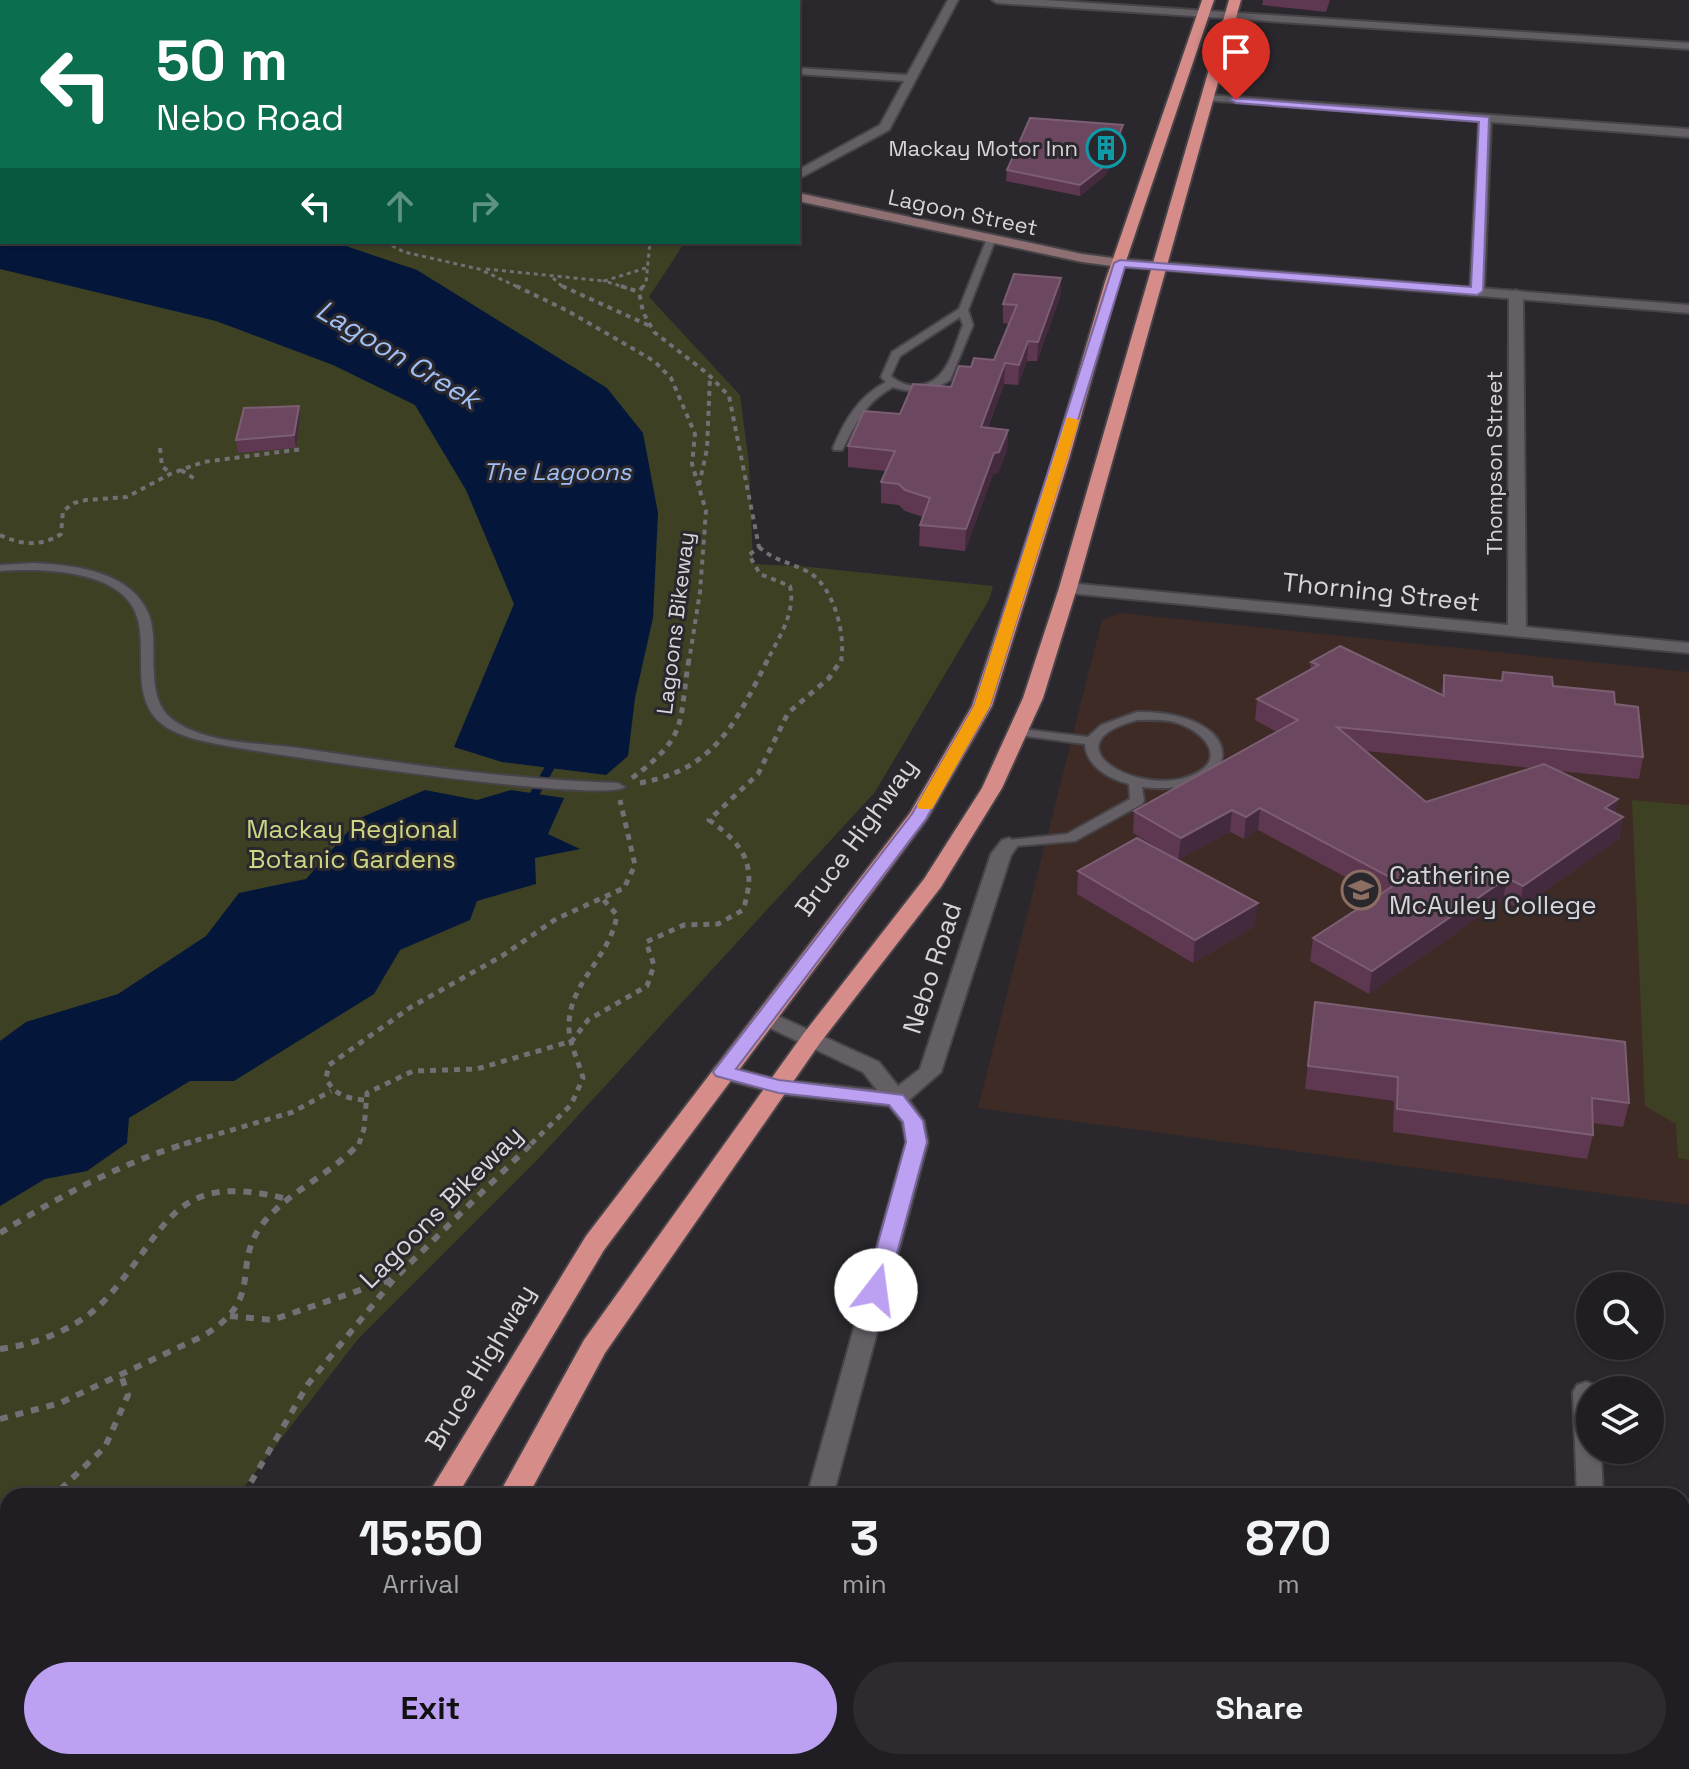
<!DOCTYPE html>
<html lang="en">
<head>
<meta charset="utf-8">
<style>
	:root { --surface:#201e22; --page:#2d2b2f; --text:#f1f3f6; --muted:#a2a2a5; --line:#3d3c40; --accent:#bca0f2 }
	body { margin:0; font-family:"Space Grotesk",sans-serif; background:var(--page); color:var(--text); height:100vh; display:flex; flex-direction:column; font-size:30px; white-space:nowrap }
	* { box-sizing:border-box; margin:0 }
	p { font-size:26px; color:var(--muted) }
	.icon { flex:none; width:44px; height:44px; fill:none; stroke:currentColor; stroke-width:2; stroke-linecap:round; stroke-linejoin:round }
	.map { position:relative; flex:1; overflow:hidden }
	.side { position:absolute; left:0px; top:1488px; width:1690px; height:282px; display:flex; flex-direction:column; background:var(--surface); border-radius:24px 24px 0 0; box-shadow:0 2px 6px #0004,0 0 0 2px var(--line) }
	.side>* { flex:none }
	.top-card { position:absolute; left:0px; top:0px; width:800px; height:244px; box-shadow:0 2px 6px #0004,0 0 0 2px var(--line); background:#0b6e4f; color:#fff; overflow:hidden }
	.tools { position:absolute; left:1576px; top:1272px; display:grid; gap:16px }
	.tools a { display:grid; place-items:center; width:88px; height:88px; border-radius:50%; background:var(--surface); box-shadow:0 2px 6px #0004,0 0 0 2px var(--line); font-size:40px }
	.pin { position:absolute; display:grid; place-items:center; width:68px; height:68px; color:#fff; margin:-82px -34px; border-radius:50% 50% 50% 0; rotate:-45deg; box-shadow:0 0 8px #0007 }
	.pin .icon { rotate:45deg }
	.me { position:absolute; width:88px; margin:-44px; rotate:15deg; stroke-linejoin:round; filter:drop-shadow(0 0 6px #0008) }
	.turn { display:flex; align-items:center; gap:28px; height:168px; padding:0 24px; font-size:36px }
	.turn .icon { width:104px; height:104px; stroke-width:2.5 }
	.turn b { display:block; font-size:56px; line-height:68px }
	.lanes { display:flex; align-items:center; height:76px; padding:0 24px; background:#0003; justify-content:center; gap:40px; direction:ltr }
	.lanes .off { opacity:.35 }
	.eta { display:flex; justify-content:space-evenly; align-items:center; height:136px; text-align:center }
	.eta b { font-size:48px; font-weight:700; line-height:56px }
	.action { display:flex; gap:16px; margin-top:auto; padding:16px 24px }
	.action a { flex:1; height:92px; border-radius:48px; background:var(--accent); color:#111; font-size:32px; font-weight:700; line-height:92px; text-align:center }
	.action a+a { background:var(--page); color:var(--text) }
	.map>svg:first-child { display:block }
	.education { fill:#3e2b25 }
	.green { fill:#3d4023 }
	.water { fill:#04173b }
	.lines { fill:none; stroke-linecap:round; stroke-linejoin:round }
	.stream { stroke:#04173b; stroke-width:9 }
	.service-casing { stroke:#464448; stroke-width:4 }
	.minor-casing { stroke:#464448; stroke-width:4 }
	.tertiary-casing { stroke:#464448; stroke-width:4 }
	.secondary-casing { stroke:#464448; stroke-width:4 }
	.trunk-casing { stroke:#464448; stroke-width:4 }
	.path-far3 { stroke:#727074; stroke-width:3; stroke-dasharray:4 4; stroke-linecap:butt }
	.path-far2 { stroke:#727074; stroke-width:4; stroke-dasharray:5 5; stroke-linecap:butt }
	.path-far1 { stroke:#727074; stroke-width:5; stroke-dasharray:6 6; stroke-linecap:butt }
	.path { stroke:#727074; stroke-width:6; stroke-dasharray:8 8; stroke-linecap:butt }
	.service { fill:#635f65; fill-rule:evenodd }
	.minor { fill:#635f65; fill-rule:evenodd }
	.tertiary { fill:#635f65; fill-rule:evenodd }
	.secondary { fill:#8e7072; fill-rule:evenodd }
	.trunk { fill:#d68c88; fill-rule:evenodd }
	.wall { fill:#5e3751; fill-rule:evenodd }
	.shaded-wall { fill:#442a3d }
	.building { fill:#6b4860; stroke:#7c5e73; stroke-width:2 }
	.route { fill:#bca0f2; stroke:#7a689d; stroke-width:2 }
	.slow { fill:#f59e0b }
	.labels { text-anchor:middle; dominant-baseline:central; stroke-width:6; stroke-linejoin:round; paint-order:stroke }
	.far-poi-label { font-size:22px; fill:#d7d5d9; stroke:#2b282d; text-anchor:end }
	.far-street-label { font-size:22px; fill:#d7d5d9; stroke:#2b282d }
	.far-water-label { font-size:24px; font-style:italic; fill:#a0bff4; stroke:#2b282d }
	.street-label { font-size:26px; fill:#d7d5d9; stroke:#2b282d }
	.park-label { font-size:26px; fill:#ccd685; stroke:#2b282d }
	.poi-label { font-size:26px; fill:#d7d5d9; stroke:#2b282d; text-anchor:start }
	.water-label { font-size:28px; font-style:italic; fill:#a0bff4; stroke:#2b282d }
</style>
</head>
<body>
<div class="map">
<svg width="1689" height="1769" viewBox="0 0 1689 1769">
	<rect width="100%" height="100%" fill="#2b282d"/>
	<path class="education" d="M1120 613 1689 672V1205L978 1108 1102 620Z"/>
	<g class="green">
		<path d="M0 50 2 242H685L649 297 740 395 749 464 753 564 799 566 993 586 989 600 875 792 540 1157 358 1339 237 1496H8V1703L0 1701Z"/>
		<path d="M1632 800 1689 805V1160L1678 1158 1676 1124 1645 1106Z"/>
	</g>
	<g class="water">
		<path d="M0 143 2 242H334L417 270 607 388 643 433 658 513 653 618 635 698 628 756 606 775 502 762 454 747 514 604 466 490 415 405 333 365 216 321 0 269Z"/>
		<path d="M425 790 477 800 511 790 564 798 548 834 580 849 535 858 536 884 477 901 470 920 400 950 374 994 234 1081H190L129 1118 127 1143 87 1171 45 1179 0 1206V1041L26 1022 118 994 206 936 239 893 306 879 360 818Z"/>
	</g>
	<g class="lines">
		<path class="stream" d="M526 801 533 797 555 758"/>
		<defs>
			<g id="service">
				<path d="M988 236 996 238 968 310 973 325 950 380C931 392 913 394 893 387 865 402 856 424 842 450H834L833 448C845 420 858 397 886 382L881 377 892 352 959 309ZM960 317 963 325C954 347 948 381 921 385 910 387 900 384 891 376L900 356Z"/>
				<path d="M34 563C74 565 132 571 149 615 156 634 152 655 154 675 155 694 159 711 176 722 210 744 260 743 299 748 405 764 511 780 618 783L625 787C603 804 264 754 217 744 200 741 180 736 166 727 129 702 147 656 138 620 126 569 41 568 0 571V565Z"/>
				<path d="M1137 712C1251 711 1249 799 1142 787L1144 801 1142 804 1075 841 1004 847 1002 844 1004 841 1009 840 1067 834 1130 799 1129 784C1109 779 1086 766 1085 744L1018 735 1013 734 1012 731 1013 728 1088 737 1101 725ZM1137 720C1150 720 1162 719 1174 722 1206 731 1231 762 1187 777 1136 795 1047 744 1137 720Z"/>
			</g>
			<g id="minor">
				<path d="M367 0H387L388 2H368Z"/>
				<path d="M948 0H958L889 130 798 179V170L880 125 904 81 798 74V68L907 75Z"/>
				<path d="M992 0H1044L1689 43V49L997 3Z"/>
				<path d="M1208 95 1689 129V137L1491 122 1484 291 1477 295 1470 291 1479 121 1204 100V96Z"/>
				<path d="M1516 290 1523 294 1526 627 1689 643V653L1068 593 1060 588 1068 583 1508 625 1509 294Z"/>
				<path d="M1009 838 1019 844 1011 855 941 1072 909 1100 924 1121 928 1142 833 1496H807L906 1142 902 1122 889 1106 779 1094 715 1077 712 1072 715 1067 723 1065 779 1080 877 1090 863 1072 757 1022 754 1017 757 1012 765 1010 879 1062 898 1086 920 1069 991 854 1002 840Z"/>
				<path d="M1586 1382 1595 1385 1598 1390H1590V1450H1601L1603 1496H1577L1573 1392 1577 1385Z"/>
				<path d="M1682 1684 1689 1686V1710L1682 1708Z"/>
			</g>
			<path id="tertiary" d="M1120 259 1689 305V313L1115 266 1113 263Z"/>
			<g id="secondary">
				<rect x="0" y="27" width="2" height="6"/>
				<path d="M798 193 1082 254 1120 259 1127 263 1120 267 1082 262 798 201Z"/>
			</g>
			<g id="trunk">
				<path d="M1202 0H1214L1119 282 1069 459 992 706 927 819 604 1250 457 1496H427L586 1236 910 813 972 706 1053 459 1105 282Z"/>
				<path d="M1229 0H1241L1077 588 1043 698 1002 788 941 887 820 1043 605 1353 528 1496H498L584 1340 804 1033 924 879 982 788 1023 698 1059 588Z"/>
				<path d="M278 1762H311L308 1769H275Z"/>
				<path d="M364 1762H397L394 1769H361Z"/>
			</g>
		</defs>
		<use href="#service" class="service-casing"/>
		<use href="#minor" class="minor-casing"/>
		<use href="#tertiary" class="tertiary-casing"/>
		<use href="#secondary" class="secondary-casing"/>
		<use href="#trunk" class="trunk-casing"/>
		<g class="path-far3">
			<path d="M385 242 404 252 479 269 520 288"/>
			<path d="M486 269 604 281"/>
			<path d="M553 278 564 288"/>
			<path d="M627 288 604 281 649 267"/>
			<path d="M642 288 646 283 650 242"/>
		</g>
		<g class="path-far2">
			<path d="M516 286 568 311 654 361 671 378 695 434 692 464 706 511 700 592 689 661"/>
			<path d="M562 286 650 326"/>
			<path d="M621 286 639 292"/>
			<path d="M643 286 639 292 643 312 654 332 708 374 729 396 759 547 749 555 760 574 790 586C796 613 779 637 767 661"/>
			<path d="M160 448 162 466 170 473"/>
			<path d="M181 470 195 479"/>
			<path d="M699 485 707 449 710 376"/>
			<path d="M0 535C21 545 41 547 61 534L63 511 74 503 86 500 127 497 170 474 203 462 303 449"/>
			<path d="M759 547C774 561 793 563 810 573 834 588 846 635 841 661"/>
		</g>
		<g class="path-far1">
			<path d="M632 778C690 735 678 723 689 659"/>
			<path d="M640 783C716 769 736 722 768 659"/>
			<path d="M364 1100C346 1098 334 1095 326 1078L329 1065 411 1007 502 956 556 919 624 888 635 865 620 800"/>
			<path d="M184 1144 293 1112 331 1091"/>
			<path d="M359 1144 364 1129 367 1093 413 1071 477 1069 572 1041 588 1020 647 986 654 965 646 942 684 925 718 924 743 910C757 867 746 846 709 820L758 774 788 713 829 678 842 659"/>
			<path d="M531 1144 571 1105 583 1078C579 1062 570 1046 569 1029 567 983 610 959 617 915L602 898"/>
		</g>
		<g class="path">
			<path d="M0 1233C60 1196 123 1162 191 1142"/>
			<path d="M230 1316 272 1320 393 1279"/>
			<path d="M0 1349C37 1344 77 1329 104 1301 170 1230 169 1169 287 1199"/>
			<path d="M0 1419 60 1403 203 1336C266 1298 231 1268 261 1226 287 1191 332 1175 360 1142"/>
			<path d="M46 1496 62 1488 105 1447 128 1395 121 1375"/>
			<path d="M243 1496 308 1384 394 1279 533 1142"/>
			<path d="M0 1520 8 1516"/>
			<path d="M84 1769 88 1762"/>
			<path d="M466 1769 472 1762"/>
		</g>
		<use href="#service" class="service"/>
		<use href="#minor" class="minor"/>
		<use href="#tertiary" class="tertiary"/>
		<use href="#secondary" class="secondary"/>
		<use href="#trunk" class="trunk"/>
	</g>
	<g class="wall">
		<path d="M1263 0H1330L1326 12 1262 5Z"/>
		<path d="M1122 136 1106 175 1080 196 1006 181 1007 170Z"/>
		<path d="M1061 278 1060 297 1037 361H1027L1018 385 1004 384 988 427 1008 430 1007 450 998 473 993 474 965 551 919 546 920 525 923 517 905 511 899 505 881 503V482L886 471 848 467V446L900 414 951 387 971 367 994 360 1009 324 1003 323V304Z"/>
		<path d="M299 406 300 418 296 448 238 453 236 440Z"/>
		<path d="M1311 662 1441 694 1444 675 1501 681 1503 672 1615 704 1643 757 1639 779 1559 771 1618 799 1615 813 1623 817 1619 839 1519 909 1503 900 1369 994 1310 961 1313 938 1379 895 1258 830 1244 839 1230 832 1178 860 1133 833 1134 811 1277 732 1255 720 1257 699 1310 670ZM1366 751 1531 768 1426 802Z"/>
		<path d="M1078 871 1255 926 1193 963 1077 894Z"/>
		<path d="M1315 1002 1629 1103 1623 1127 1593 1123V1135L1587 1159 1393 1132 1394 1101 1305 1089Z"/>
	</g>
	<g class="shaded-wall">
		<path d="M1123 125 1122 136 1106 175 1080 196V185Z"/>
		<path d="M1061 278 1060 297 1037 361 1038 342Z"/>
		<path d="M1028 341 1027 361 1018 385 1019 365Z"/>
		<path d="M1005 363 1004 384 980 447 981 427Z"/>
		<path d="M299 406 300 418 296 448 294 435Z"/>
		<path d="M1008 430 1007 450 998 473 993 474 965 551 966 529 994 453Z"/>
		<path d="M1618 799 1613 821 1605 808Z"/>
		<path d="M1260 808 1258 830 1244 839 1246 817Z"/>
		<path d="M1232 810 1230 832 1178 860 1181 838Z"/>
		<path d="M1623 817 1619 839 1519 909 1523 886Z"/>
		<path d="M1507 878 1503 900 1369 994 1372 971Z"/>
		<path d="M1258 903 1255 926 1193 963 1195 940Z"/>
	</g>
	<g class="building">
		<path d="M1030 118 1123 125 1107 164 1080 185 1007 170Z"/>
		<path d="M1014 274 1061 278 1038 342 1028 341 1019 365 1005 363 981 427 1008 430 999 452 994 453 966 529 920 525 930 498 905 490 899 484 881 482 895 451 848 446 864 411 900 414 913 384 951 387 959 366 971 367 974 358 994 360 1017 305 1003 304Z"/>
		<path d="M299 406 294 435 236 440 244 408Z"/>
		<path d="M1340 646 1444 696V675L1502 681 1503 672 1552 677 1553 686 1614 692 1615 704 1638 707 1643 757 1337 727 1426 802 1544 764 1618 799 1605 808 1623 817 1523 886 1507 878 1372 971 1313 938 1399 882 1260 808 1246 817 1232 810 1181 838 1134 811 1298 720 1257 699 1319 665 1311 662Z"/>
		<path d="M1137 838 1258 903 1195 940 1078 871Z"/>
		<path d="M1315 1002 1625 1042 1629 1103 1592 1098 1593 1135 1397 1109 1398 1077 1308 1066Z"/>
	</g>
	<path class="route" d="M1232 98 1489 117 1483 291 1477 295 1125 267 990 706 926 819 736 1069 779 1080 903 1095 923 1121 927 1142 887 1290 884 1295H868L865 1290 906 1142 903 1122 889 1105 779 1093 716 1076 713 1072 912 814 974 706 1114 263 1120 260 1471 287 1479 122 1236 103 1230 100Z"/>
	<path class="slow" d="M1067 417 1079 420 990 706 932 809H919L917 805 974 706Z"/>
	<defs>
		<symbol id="building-ring" viewBox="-11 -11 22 22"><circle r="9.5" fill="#2b282d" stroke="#0f9aa8" stroke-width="1.5"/><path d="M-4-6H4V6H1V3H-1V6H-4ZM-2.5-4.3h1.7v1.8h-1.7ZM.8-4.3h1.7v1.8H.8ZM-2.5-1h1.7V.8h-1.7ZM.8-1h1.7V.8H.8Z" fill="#0f9aa8"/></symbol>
		<symbol id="school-ring" viewBox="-11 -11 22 22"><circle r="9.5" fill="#2b282d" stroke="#8d6e63" stroke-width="1.5"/><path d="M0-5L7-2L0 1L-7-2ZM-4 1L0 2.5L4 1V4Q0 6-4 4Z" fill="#8d6e63"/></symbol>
	</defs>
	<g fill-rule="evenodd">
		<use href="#building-ring" x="1084" y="126" width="44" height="44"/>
		<use href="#school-ring" x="1339" y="868" width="44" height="44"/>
	</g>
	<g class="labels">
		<g class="far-poi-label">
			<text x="1078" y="148">Mackay Motor Inn</text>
		</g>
		<g class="far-street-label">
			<text transform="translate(963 212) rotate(12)">Lagoon Street</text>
			<text transform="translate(1494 463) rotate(-90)">Thompson Street</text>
			<text transform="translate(675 623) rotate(-83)">Lagoons Bikeway</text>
		</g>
		<g class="far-water-label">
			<text x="557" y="471">The Lagoons</text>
		</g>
		<g class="street-label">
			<text transform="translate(1381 592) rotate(6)">Thorning Street</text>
			<text transform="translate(856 837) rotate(-54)">Bruce Highway</text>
			<text transform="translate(932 968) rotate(-72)">Nebo Road</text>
			<text transform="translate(441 1207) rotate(-45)">Lagoons Bikeway</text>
			<text transform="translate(480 1367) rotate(-59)">Bruce Highway</text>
		</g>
		<g class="park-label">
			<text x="352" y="829">Mackay Regional<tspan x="352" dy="30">Botanic Gardens</tspan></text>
		</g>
		<g class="poi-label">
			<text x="1389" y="875">Catherine<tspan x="1389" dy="30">McAuley College</tspan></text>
		</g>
		<g class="water-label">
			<text transform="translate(398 354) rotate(31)">Lagoon Creek</text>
		</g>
	</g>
</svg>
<div class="tools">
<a><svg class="icon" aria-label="search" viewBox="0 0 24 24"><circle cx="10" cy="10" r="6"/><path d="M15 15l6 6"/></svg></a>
<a><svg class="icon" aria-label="layers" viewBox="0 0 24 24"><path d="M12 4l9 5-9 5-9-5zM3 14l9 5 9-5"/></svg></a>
</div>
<div class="pin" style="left:1236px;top:100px;background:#d93025"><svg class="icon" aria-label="arrive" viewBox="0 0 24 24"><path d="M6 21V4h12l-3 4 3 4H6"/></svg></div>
<svg class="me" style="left:876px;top:1290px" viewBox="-20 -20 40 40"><circle r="19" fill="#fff"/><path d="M0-13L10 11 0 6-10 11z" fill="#bca0f2"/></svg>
<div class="top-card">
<div class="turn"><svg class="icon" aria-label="left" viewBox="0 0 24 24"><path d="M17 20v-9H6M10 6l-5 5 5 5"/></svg><div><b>50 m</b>Nebo Road</div></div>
<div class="lanes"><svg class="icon" aria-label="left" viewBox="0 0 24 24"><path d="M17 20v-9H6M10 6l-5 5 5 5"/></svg><svg class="icon off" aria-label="ahead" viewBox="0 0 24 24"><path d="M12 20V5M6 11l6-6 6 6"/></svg><svg class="icon off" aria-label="right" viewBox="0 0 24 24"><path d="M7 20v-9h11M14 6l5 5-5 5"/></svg></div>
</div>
<section class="side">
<div class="eta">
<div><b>15:50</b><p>Arrival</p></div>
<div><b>3</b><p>min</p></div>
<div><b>870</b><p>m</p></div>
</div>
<div class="action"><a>Exit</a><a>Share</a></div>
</section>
</div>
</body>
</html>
